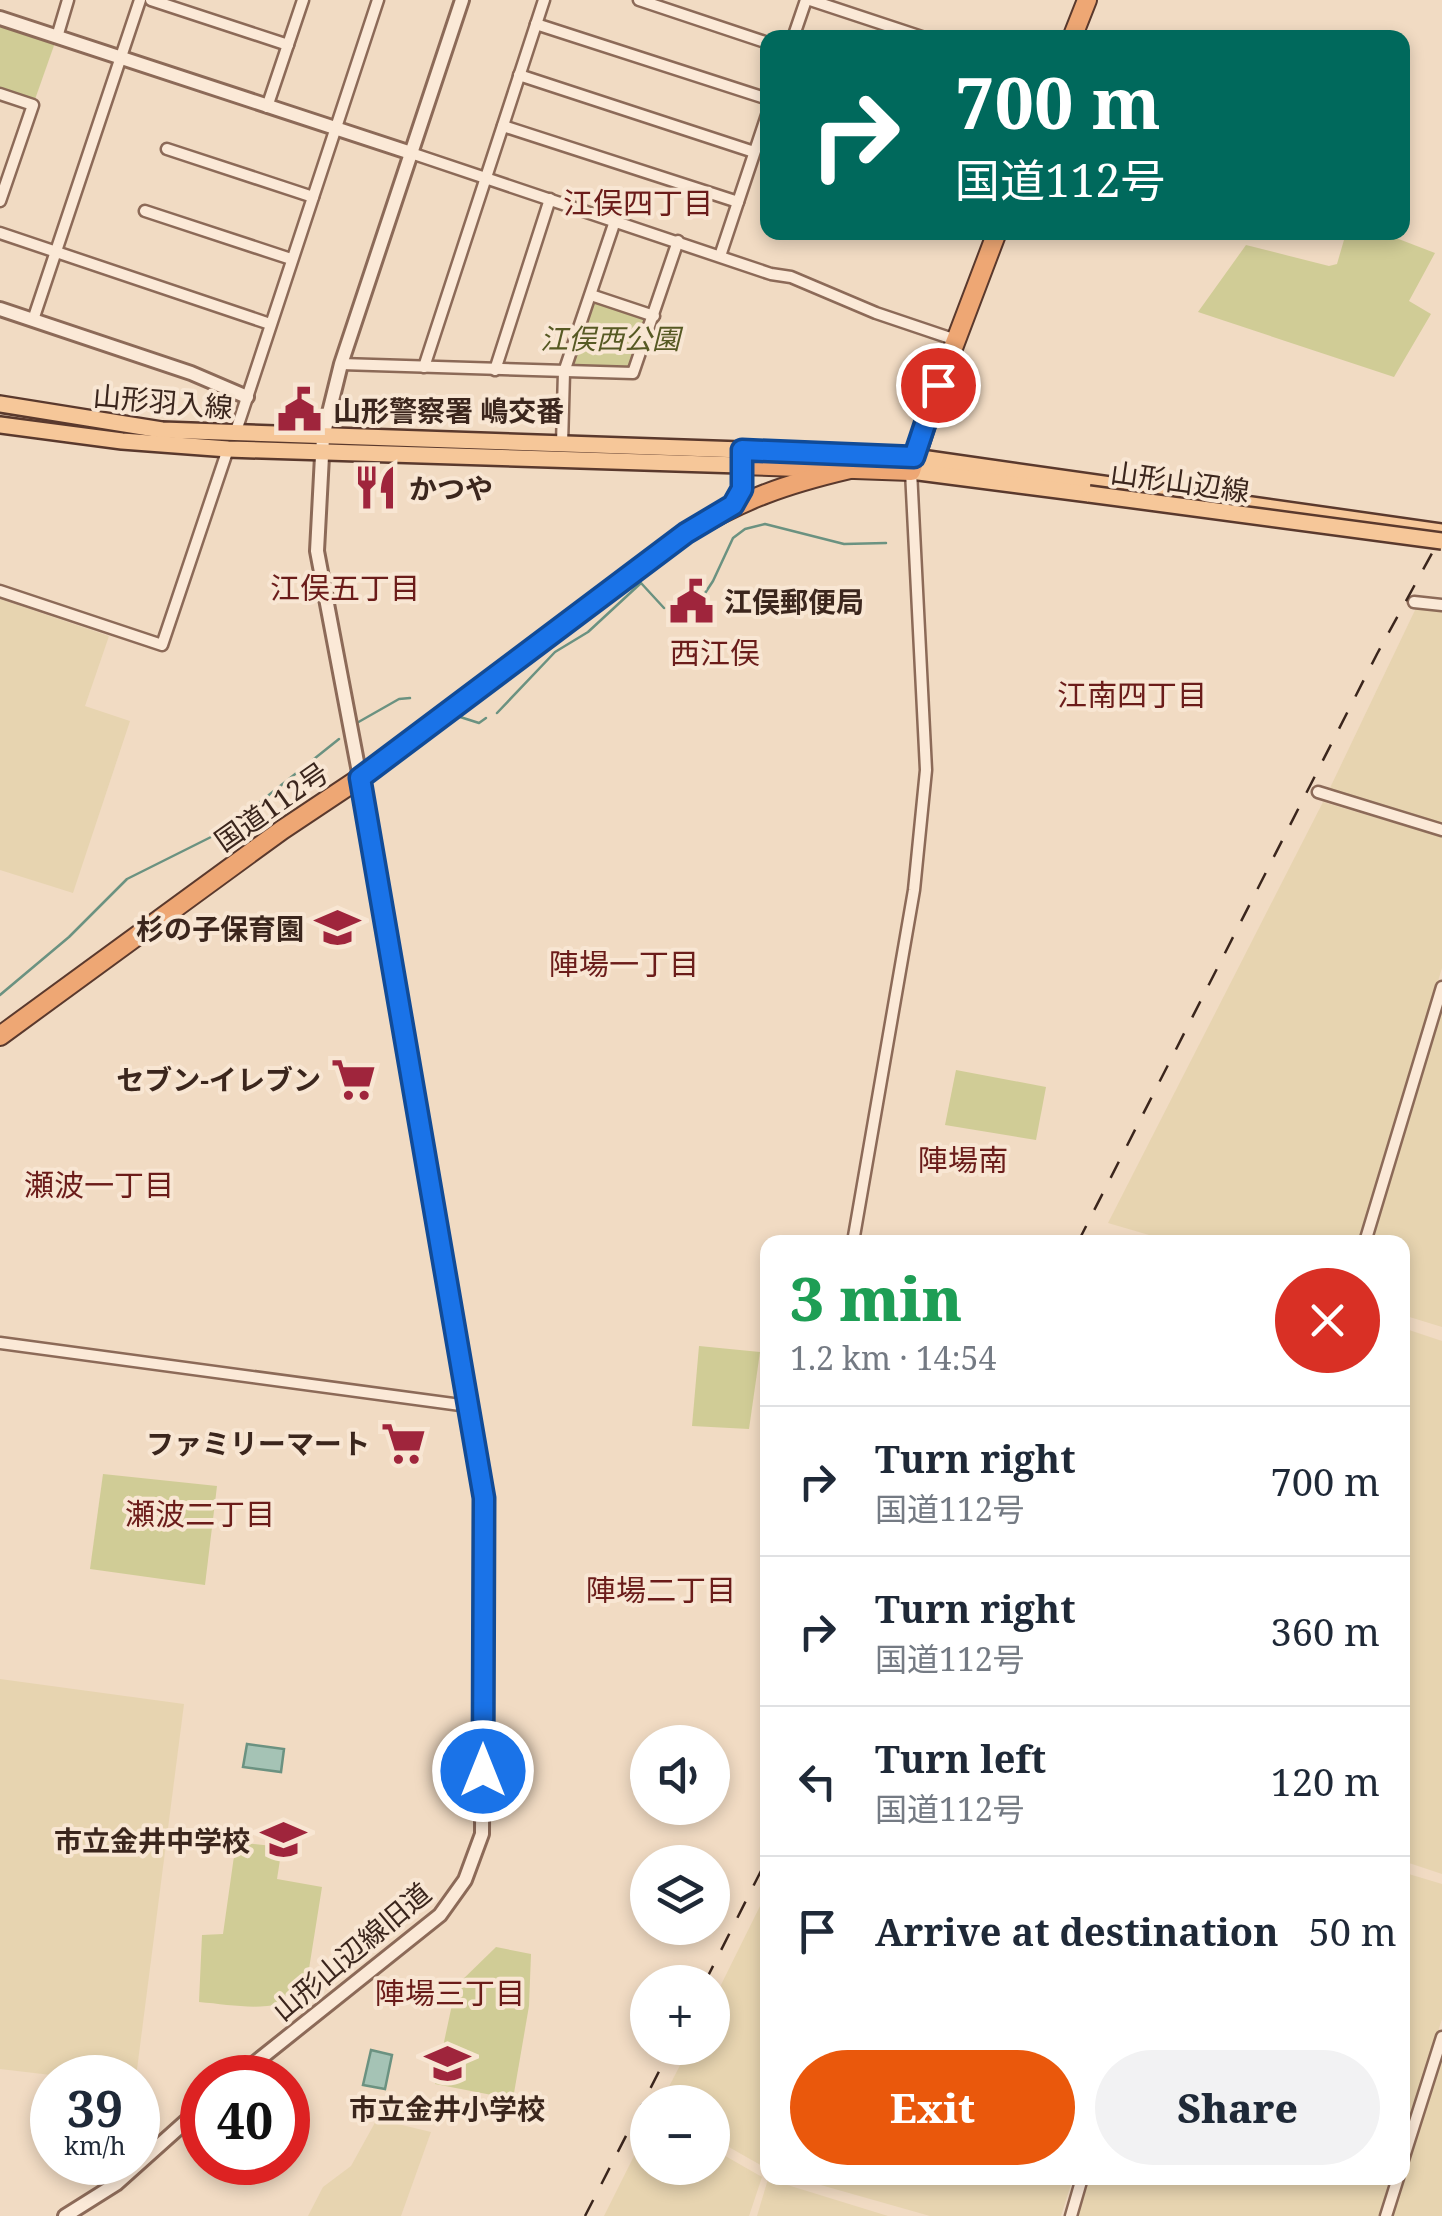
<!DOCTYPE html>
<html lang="en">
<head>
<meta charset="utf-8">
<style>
	:root { --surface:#fff; --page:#f2f2f3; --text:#1f2937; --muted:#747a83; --line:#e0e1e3; --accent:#ea580c }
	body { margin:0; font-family:"Noto Serif","Noto Sans JP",serif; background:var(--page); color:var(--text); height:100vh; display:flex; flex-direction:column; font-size:38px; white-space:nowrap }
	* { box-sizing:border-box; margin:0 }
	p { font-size:32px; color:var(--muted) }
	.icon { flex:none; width:55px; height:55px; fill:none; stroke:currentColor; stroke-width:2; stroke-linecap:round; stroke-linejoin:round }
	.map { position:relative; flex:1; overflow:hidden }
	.side { position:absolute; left:760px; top:1235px; width:650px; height:950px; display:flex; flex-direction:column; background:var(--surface); border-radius:20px; box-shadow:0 5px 15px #0003 }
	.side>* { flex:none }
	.hud { position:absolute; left:760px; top:30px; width:650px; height:210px; border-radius:20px; box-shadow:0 5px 15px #0003; background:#00695c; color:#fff; overflow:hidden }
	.buttons { position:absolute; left:630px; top:1725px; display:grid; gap:20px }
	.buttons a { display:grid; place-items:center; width:100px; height:100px; border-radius:50%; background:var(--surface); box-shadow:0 5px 15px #0003; font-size:50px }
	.speed { position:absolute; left:30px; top:2055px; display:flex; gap:20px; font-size:50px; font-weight:700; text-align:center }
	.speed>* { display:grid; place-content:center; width:130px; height:130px; border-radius:50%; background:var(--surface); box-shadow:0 5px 15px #0003; line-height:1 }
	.speed small { font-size:25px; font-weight:400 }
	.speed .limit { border:15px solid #d22; background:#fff; color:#111 }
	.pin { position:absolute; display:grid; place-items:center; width:85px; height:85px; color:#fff; margin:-42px; border:5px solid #fff; border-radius:50%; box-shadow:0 2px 10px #0007 }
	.me { position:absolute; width:110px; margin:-55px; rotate:0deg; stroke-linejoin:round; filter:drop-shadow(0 0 8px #0008) }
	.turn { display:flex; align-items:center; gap:35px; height:210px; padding:0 30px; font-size:45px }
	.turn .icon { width:130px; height:130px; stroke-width:2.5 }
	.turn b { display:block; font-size:70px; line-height:85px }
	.round { display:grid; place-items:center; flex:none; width:105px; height:105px; border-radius:52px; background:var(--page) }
	.headline { display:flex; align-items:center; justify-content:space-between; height:170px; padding:0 30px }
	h1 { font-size:60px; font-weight:800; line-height:75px; color:#1e9e55 }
	.action { display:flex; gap:20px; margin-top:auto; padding:20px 30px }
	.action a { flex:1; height:115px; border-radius:60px; background:var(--accent); color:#fff; font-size:40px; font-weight:800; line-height:115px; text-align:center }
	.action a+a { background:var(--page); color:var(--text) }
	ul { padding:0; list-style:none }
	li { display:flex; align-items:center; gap:30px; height:150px; padding:0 30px; border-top:2px solid var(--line) }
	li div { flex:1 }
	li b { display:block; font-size:38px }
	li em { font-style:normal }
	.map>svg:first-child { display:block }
	.farmland { fill:#e7d4b0 }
	.green { fill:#d0cc96 }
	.water { fill:#a5c3b5; stroke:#6b9281; stroke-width:2.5 }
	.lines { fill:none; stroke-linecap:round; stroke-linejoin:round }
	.stream { stroke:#6b9281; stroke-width:2.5 }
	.minor-casing { stroke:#8c6a58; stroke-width:15 }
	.tertiary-casing { stroke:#8c6a58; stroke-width:18 }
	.primary-casing { stroke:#5a392d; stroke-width:20 }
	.trunk-casing { stroke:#5a392d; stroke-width:22 }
	.minor { stroke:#fbe9d7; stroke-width:10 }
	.tertiary { stroke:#fbe9d7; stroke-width:12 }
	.primary { stroke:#f6c799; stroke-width:15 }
	.trunk { stroke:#eea774; stroke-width:18 }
	.rail { stroke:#3b261d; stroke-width:2.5; stroke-dasharray:18 18; stroke-linecap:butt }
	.primary-bridge-casing { stroke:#5a392d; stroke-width:20; stroke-linecap:butt }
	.primary-bridge { stroke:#f6c799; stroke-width:15 }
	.route-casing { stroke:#114b97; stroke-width:25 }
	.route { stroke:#1a73e8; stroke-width:18 }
	.labels { text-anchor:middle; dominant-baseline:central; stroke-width:8; stroke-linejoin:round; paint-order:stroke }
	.park-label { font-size:28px; font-style:italic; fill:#565923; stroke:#f8e6d3 }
	.street-label { font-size:28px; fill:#3b261d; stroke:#f8e6d3 }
	.poi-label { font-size:28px; font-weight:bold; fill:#3b261d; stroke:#f8e6d3; text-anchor:end }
	.neighbourhood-label { font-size:30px; fill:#6b1c1a; stroke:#f8e6d3 }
</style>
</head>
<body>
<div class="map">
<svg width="1442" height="2216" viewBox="0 0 1442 2216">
	<rect width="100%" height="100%" fill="#f1dbc3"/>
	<g class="farmland">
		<path d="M0 599 109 636 85 706 130 721 73 893 0 870Z"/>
		<path d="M1417 606 1442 609V824L1329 790Z"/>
		<path d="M1323 802 1442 837V968L1359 1242H1173L1108 1223Z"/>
		<path d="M1442 1002V1327L1403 1315 1402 1242H1371Z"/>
		<path d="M1403 1328 1442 1341V1874L1403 1861Z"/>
		<path d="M0 1679 184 1704 136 2077H68L0 2069Z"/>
		<path d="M1402 1872 1442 1884V2019L1403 2143Z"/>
		<path d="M767 1892 768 2155 764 2167 713 2138 712 2102H661L689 2048H712L713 2001Z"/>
		<path d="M1442 2054V2216H1392Z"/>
		<path d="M377 2119 431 2132 401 2216H308L323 2187 351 2166Z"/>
		<path d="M647 2130 648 2168H712L713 2149 762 2177 749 2216H604Z"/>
		<path d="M796 2178H1073L1061 2216H930Z"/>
		<path d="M1088 2178H1391L1379 2216H1077Z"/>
		<path d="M768 2179 888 2216H757Z"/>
	</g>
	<g class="green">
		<path d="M0 18 57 37 33 105 0 94Z"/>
		<path d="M1383 233 1435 253 1409 301 1431 314 1394 377 1198 312 1246 245 1329 266 1337 264 1346 233Z"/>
		<path d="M591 295 654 316 633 373 564 372Z"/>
		<path d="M956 1070 1046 1087 1036 1140 945 1125Z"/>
		<path d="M699 1346 760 1352 749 1429 692 1426Z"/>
		<path d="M103 1474 217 1486 205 1585 90 1569Z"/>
		<path d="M236 1842 282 1847 277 1879 322 1887 305 1994C271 2014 236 2005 199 2002L202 1935 223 1934Z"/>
		<path d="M496 1947 531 1954 529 2006 513 2099 435 2084 456 1986Z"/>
	</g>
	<g class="water">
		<path d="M247 1744 284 1749 281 1772 243 1767Z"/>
		<path d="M371 2050 392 2055 385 2089 363 2085Z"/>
	</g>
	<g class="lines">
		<g class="stream">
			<path d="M676 604 694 610 713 581 733 538 745 529 765 524 844 544 886 543"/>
			<path d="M497 713 555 652 588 632 641 583 664 608"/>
			<path d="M457 716 479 723 486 718"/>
			<path d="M355 724 399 699 410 698"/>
			<path d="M0 995 69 937 127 879 225 830 339 739"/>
		</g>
		<defs>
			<g id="minor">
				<path d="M151 0 288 45"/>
				<path d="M639 0 768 43"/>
				<path d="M810 0 925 38"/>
				<path d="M536 24 768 99"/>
				<path d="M57 37 68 0"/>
				<path d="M793 38 806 0"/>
				<path d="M519 75 754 152"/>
				<path d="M0 94 33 105 0 201"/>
				<path d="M267 107 303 0"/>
				<path d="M503 126 738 202"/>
				<path d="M167 149 313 197"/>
				<path d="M411 153 771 274 791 277 876 313 956 340"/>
				<path d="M145 211 291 259"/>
				<path d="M0 233 270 324"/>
				<path d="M720 256 768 112"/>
				<path d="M591 295 654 316"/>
				<path d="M33 320 140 0"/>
				<path d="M341 364 633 373 678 241"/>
				<path d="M424 367 544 0"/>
				<path d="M495 370 550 199"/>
				<path d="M235 434 378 0"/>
				<path d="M562 444 564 372 615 221"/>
				<path d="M0 591 162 645 228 449"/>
				<path d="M1414 602 1442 605"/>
				<path d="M1318 792 1442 830"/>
				<path d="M853 1242 914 890 926 770 911 471"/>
				<path d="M1365 1242 1442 987"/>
				<path d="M0 1343 468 1406"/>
				<path d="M1402 2163 1442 2037"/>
				<path d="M1071 2216 1082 2178"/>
				<path d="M1386 2216 1398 2178"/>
			</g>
			<g id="tertiary">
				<path d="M0 18 411 153"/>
				<path d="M0 309 191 373 247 397"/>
				<path d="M236 2078 440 1915 465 1880 482 1834 484 1498 376 862 317 551 323 437 341 364 462 0"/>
				<path d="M65 2216 116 2184 202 2107"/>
			</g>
			<g id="primary">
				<path d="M0 404 162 430 742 450"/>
				<path d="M0 425 122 441 228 449 740 465"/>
				<path d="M914 457 1442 532"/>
				<path d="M911 471 1089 494"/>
			</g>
			<g id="trunk">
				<path d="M1072 38 1087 0"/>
				<path d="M740 465 911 471 939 385 997 232"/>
				<path d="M733 505 742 489V450L914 457"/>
				<path d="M0 1036 282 830 360 778 687 533C743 499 786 484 850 469"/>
			</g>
		</defs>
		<use href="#minor" class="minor-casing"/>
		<use href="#tertiary" class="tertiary-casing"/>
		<use href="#primary" class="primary-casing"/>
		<use href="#trunk" class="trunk-casing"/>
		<use href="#minor" class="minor"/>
		<use href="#tertiary" class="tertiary"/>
		<use href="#primary" class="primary"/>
		<use href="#trunk" class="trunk"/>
		<g class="rail">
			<path d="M1078 1242 1377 654 1442 535"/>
			<path d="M705 1982 768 1857"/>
			<path d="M585 2216 671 2048"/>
		</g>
		<defs>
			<path id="primary-bridge" d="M1089 494 1442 541"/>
		</defs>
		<use href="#primary-bridge" class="primary-bridge-casing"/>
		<use href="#primary-bridge" class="primary-bridge"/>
	</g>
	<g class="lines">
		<defs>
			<path id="route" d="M483 1771 484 1498 360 778 686 533 733 505 742 489V450L914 457 938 385"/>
		</defs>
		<use href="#route" class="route-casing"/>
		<use href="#route" class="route"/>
	</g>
	<defs>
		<symbol id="civic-bare" viewBox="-9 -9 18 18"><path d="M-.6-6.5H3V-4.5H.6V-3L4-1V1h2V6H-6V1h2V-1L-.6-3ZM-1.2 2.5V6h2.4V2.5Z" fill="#9f253c" stroke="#f8e6d3" stroke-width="2.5" paint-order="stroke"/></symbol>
		<symbol id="restaurant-bare" viewBox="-9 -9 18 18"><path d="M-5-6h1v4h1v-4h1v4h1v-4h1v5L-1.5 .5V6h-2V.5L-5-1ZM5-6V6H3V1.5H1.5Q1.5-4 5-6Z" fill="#9f253c" stroke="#f8e6d3" stroke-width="2.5" paint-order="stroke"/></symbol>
		<symbol id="school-bare" viewBox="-9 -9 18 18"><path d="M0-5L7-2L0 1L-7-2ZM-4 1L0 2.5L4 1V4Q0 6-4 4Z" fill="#9f253c" stroke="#f8e6d3" stroke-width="2.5" paint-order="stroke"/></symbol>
		<symbol id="supermarket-bare" viewBox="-9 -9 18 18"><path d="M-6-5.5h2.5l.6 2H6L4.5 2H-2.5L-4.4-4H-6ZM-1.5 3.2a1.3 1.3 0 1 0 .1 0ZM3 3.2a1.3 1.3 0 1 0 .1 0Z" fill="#9f253c" stroke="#f8e6d3" stroke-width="2.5" paint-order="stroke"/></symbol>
	</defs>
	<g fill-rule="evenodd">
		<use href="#civic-bare" x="268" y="378" width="63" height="63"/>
		<use href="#restaurant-bare" x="344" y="456" width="63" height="63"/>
		<use href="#civic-bare" x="660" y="570" width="63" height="63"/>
		<use href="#school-bare" x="306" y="896" width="63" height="63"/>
		<use href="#supermarket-bare" x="322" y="1048" width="63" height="63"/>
		<use href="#supermarket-bare" x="372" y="1412" width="63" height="63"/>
		<use href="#school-bare" x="252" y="1808" width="63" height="63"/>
		<use href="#school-bare" x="416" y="2032" width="63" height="63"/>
	</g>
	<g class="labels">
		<g class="park-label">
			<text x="610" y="338">江俣西公園</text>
		</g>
		<g class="street-label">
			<text transform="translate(163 401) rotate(5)">山形羽入線</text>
			<text transform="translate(1180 481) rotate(8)">山形山辺線</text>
			<text transform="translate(271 806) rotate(-35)">国道112号</text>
			<text transform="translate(351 1951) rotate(-40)">山形山辺線旧道</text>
		</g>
		<g class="poi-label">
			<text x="333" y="410" text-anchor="start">山形警察署 嶋交番</text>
			<text x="409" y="488" text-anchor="start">かつや</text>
			<text x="724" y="601" text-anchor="start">江俣郵便局</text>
			<text x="304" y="928">杉の子保育園</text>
			<text x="321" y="1079">セブン-イレブン</text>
			<text x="370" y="1443">ファミリーマート</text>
			<text x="250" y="1840">市立金井中学校</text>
			<text x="447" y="2108" text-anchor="middle">市立金井小学校</text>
		</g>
		<g class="neighbourhood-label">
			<text x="638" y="202">江俣四丁目</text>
			<text x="345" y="587">江俣五丁目</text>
			<text x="715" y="652">西江俣</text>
			<text x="1132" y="694">江南四丁目</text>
			<text x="624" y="963">陣場一丁目</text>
			<text x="963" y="1159">陣場南</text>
			<text x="99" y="1184">瀬波一丁目</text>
			<text x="200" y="1513">瀬波二丁目</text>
			<text x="661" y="1589">陣場二丁目</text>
			<text x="450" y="1992">陣場三丁目</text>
		</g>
	</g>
</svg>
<div class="buttons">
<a><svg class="icon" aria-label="sound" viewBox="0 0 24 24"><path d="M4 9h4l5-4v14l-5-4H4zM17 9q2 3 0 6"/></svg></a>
<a><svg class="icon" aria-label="layers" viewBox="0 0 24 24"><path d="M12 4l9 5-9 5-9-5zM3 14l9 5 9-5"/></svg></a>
<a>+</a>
<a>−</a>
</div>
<div class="speed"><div>39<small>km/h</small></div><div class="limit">40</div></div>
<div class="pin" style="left:938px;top:385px;background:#d93025"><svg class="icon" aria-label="arrive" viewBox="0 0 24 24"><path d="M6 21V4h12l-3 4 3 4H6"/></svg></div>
<svg class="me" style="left:483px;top:1771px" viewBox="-20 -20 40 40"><circle r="17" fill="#1a73e8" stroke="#fff" stroke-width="3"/><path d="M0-11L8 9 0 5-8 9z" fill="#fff"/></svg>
<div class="hud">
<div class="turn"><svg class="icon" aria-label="right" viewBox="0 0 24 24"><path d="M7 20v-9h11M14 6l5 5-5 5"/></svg><div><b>700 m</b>国道112号</div></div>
</div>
<section class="side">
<div class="headline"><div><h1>3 min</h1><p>1.2 km · 14:54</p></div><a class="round" style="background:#d93025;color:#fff"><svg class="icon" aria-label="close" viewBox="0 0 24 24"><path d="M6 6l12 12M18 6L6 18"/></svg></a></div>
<ul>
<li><svg class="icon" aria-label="right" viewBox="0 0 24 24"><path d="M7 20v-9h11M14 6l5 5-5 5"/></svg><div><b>Turn right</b><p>国道112号</p></div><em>700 m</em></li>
<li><svg class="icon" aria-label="right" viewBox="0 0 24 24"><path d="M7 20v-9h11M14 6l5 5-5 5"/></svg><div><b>Turn right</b><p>国道112号</p></div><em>360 m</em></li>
<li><svg class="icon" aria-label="left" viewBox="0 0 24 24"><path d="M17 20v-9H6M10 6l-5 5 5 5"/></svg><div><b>Turn left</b><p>国道112号</p></div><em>120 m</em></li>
<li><svg class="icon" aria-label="arrive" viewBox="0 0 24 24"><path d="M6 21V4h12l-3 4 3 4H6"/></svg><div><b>Arrive at destination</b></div><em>50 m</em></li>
</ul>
<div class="action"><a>Exit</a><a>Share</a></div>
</section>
</div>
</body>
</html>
